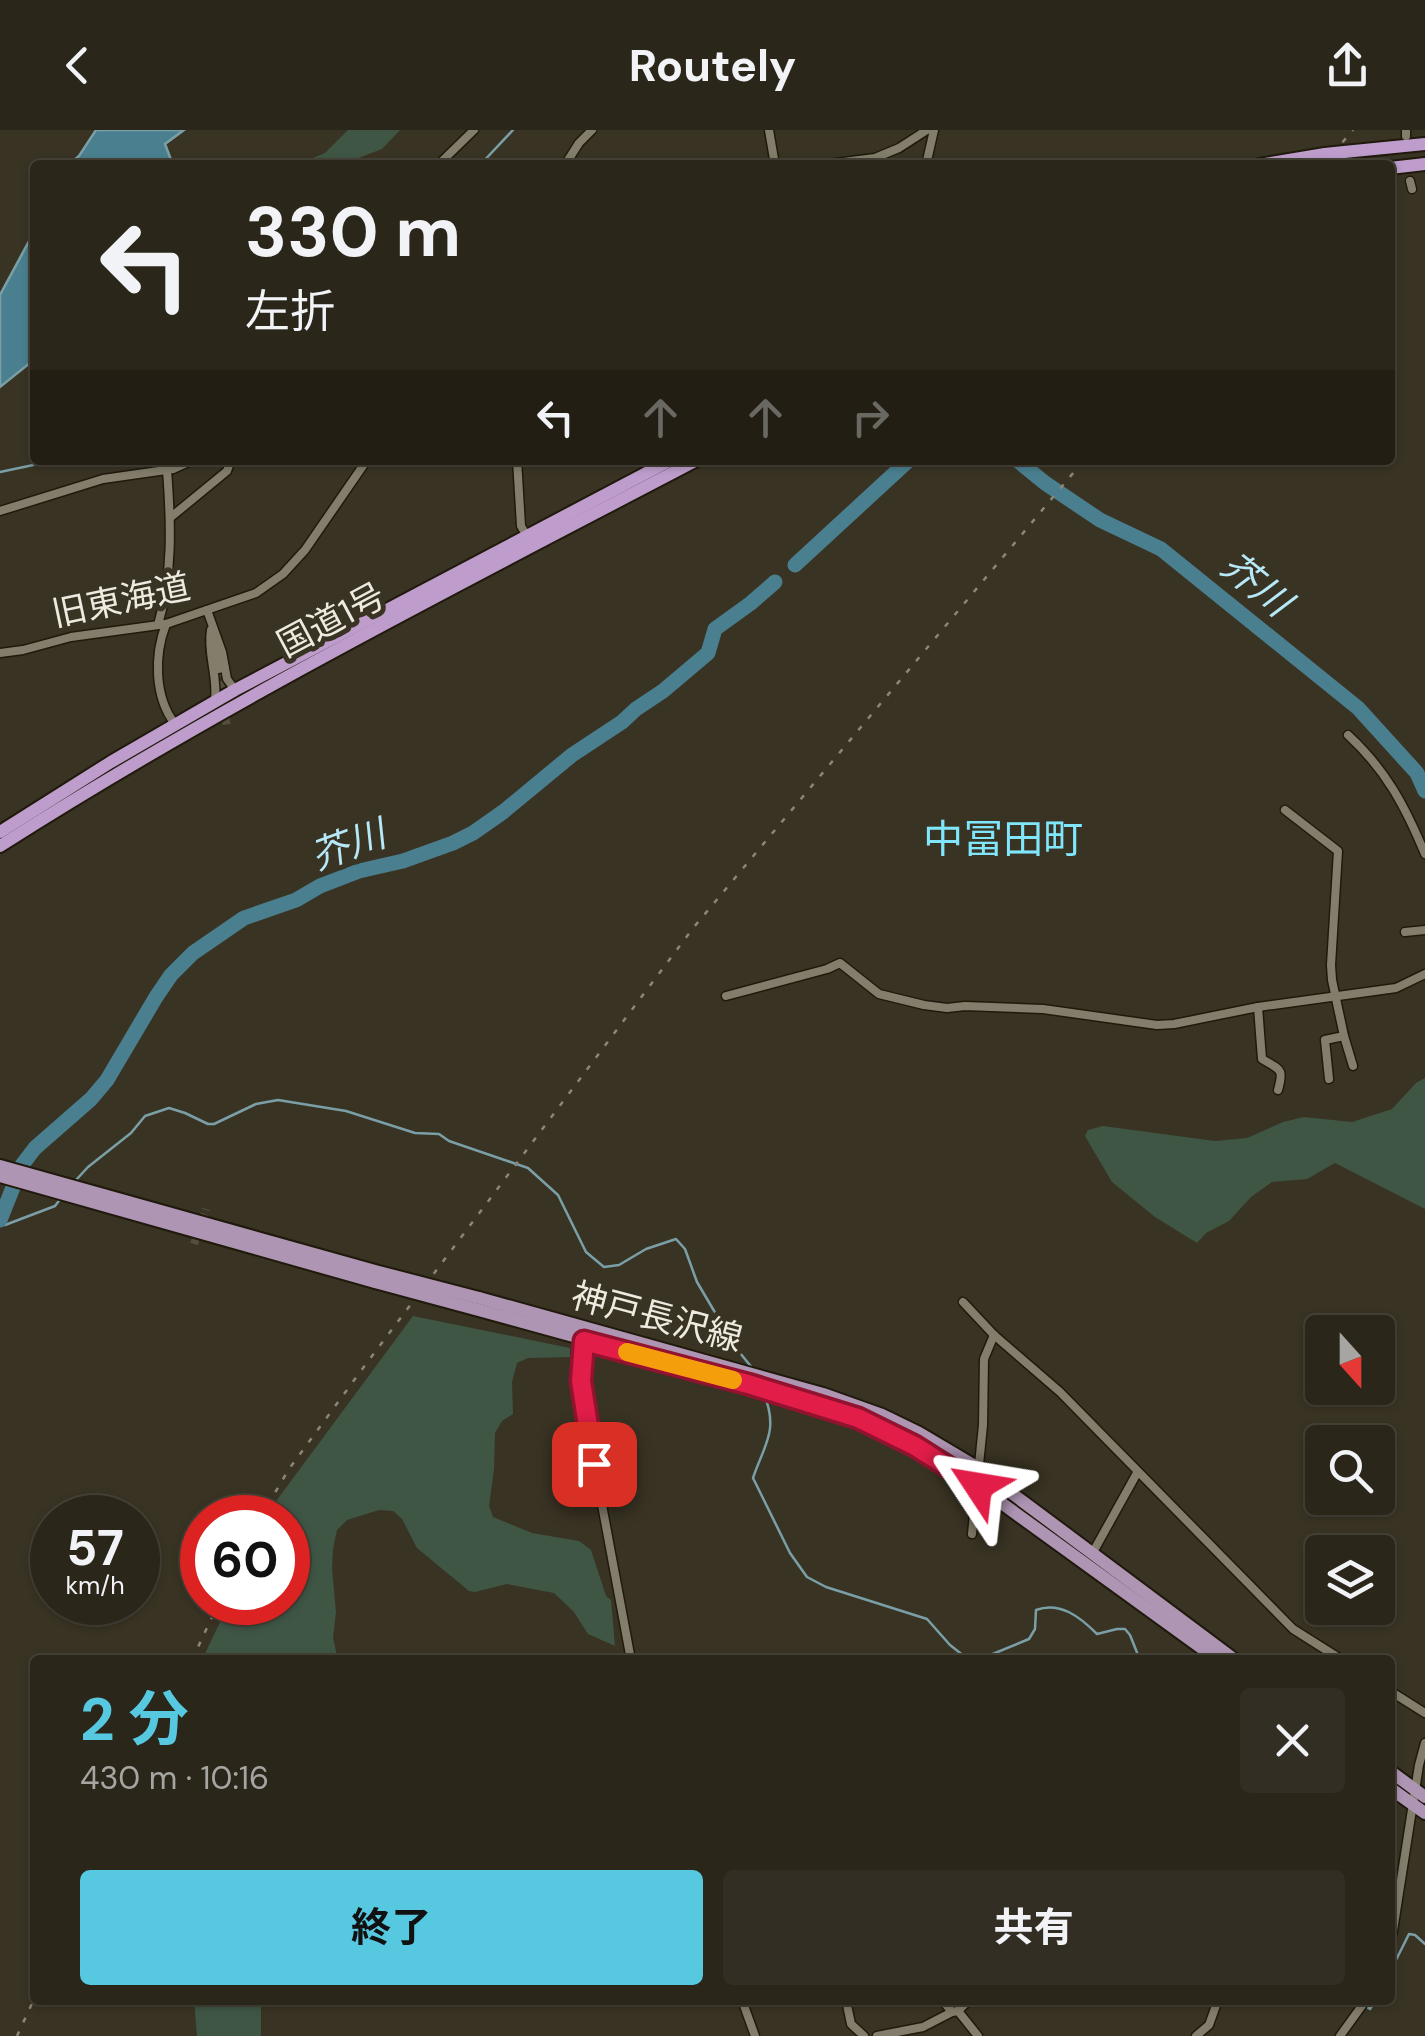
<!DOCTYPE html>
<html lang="ja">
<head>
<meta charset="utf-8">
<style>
	:root { --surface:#2b261a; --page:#332e23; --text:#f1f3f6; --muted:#a6a5a2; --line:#474339; --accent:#56c9e0 }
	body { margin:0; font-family:"DM Sans","Noto Sans JP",sans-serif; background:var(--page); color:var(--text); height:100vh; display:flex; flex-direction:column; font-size:38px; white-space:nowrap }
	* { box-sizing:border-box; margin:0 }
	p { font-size:32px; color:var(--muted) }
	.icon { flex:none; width:55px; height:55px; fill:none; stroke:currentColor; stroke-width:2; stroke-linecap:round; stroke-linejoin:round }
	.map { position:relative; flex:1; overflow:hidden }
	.details { position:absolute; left:30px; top:1525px; width:1365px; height:350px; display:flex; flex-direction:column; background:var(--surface); border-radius:10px; box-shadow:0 2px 8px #0004,0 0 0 2px var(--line) }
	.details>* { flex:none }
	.hud { position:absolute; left:30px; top:30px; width:1365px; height:305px; border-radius:10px; box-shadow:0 2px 8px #0004,0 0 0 2px var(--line); background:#2b261a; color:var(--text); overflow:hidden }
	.needle { width:65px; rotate:159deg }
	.controls { position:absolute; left:1305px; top:1185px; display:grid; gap:20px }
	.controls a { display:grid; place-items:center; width:90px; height:90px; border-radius:10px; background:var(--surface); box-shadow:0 2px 8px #0004,0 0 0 2px var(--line); font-size:50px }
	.speed { position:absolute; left:30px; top:1365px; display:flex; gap:20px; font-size:50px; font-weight:700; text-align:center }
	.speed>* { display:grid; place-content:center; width:130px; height:130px; border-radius:50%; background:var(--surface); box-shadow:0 2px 8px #0004,0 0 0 2px var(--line); line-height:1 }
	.speed small { font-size:25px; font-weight:400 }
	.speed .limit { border:15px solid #d22; background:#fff; color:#111 }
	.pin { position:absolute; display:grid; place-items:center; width:85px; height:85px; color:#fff; margin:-42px; border-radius:20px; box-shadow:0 5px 15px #0006 }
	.me { position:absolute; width:110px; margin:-55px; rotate:303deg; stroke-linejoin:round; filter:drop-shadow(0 0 8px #0008) }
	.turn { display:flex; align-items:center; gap:35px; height:210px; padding:0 50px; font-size:45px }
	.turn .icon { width:130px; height:130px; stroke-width:2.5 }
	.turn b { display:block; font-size:70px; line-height:85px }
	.lanes { display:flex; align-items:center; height:95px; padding:0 50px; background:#0003; justify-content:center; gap:50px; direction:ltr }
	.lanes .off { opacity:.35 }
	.round { display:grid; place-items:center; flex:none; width:105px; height:105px; border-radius:10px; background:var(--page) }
	.head { display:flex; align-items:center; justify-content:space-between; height:170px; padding:0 50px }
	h1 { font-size:60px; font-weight:700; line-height:75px; color:var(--accent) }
	.primary-button { display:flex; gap:20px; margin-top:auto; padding:20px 50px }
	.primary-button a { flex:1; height:115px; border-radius:10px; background:var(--accent); color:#111; font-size:40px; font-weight:700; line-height:115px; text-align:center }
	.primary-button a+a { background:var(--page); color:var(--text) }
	header { display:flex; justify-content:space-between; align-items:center; height:130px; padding:0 50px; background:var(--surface); font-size:45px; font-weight:700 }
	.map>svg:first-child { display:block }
	.green { fill:#3f5645 }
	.water { fill:#4a7f8f; stroke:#7b9fa7; stroke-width:2.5 }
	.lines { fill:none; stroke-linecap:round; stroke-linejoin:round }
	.stream { stroke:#7b9fa7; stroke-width:2.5 }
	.river { stroke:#4a7f8f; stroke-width:15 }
	.minor-tunnel { stroke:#544e3f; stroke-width:8; stroke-dasharray:8 4; stroke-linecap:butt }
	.minor-casing { stroke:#201a0c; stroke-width:11 }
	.primary-casing { stroke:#201a0c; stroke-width:16 }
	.trunk-casing { stroke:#201a0c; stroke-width:16 }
	.minor { stroke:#837d6b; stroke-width:8 }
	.primary { stroke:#af95b4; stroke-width:12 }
	.trunk { stroke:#be9dcc; stroke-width:12 }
	.rail { stroke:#8b8678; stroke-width:2.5; stroke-dasharray:5 10; stroke-linecap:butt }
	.primary-bridge-casing { stroke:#201a0c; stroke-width:16; stroke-linecap:butt }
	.trunk-bridge-casing { stroke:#201a0c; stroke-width:16; stroke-linecap:butt }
	.primary-bridge { stroke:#af95b4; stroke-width:12 }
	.trunk-bridge { stroke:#be9dcc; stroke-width:12 }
	.route-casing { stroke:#92132f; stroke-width:25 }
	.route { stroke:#e11d48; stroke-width:18 }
	.slow { stroke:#f59e0b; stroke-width:18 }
	.labels { text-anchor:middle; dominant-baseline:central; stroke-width:10; stroke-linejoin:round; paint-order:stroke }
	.street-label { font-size:35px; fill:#eeeae0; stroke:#393323 }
	.water-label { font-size:38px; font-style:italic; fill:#b6e8f7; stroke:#393323 }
	.quarter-label { font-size:40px; fill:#80e6fc; stroke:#393323 }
</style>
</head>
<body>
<header><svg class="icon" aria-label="back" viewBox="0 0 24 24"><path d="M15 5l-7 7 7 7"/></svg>Routely<svg class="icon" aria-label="share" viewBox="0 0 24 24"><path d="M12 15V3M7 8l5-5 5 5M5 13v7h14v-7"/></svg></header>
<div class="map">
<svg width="1425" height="1906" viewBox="0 0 1425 1906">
	<rect width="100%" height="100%" fill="#393323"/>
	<g class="green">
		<path d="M348 0H400L382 19 340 35H296L325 23Z"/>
		<path d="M1425 948V1079L1335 1033 1307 1049 1272 1052 1251 1067 1229 1091 1206 1103 1197 1113 1155 1087 1112 1052 1085 1006 1088 1000 1103 996 1215 1011 1247 1008 1283 992 1304 987 1352 992 1392 979 1416 953Z"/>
		<path d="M413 1186 570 1218V1227L528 1228 517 1233 512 1252 513 1284 502 1291 495 1303 494 1339 489 1376 493 1387 532 1403 579 1411 591 1420 606 1466 611 1470 615 1516 588 1504 574 1482 554 1463 507 1454 475 1462 469 1461 417 1418 402 1389 393 1381 379 1380 347 1390 337 1400 333 1419 332 1439 336 1482 333 1508 338 1530H202L229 1473 288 1472V1388L274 1387V1374Z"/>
		<path d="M194 1870H261V1906H197Z"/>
	</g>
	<g class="water">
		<path d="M96 0H184L165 14 173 35H68L79 26Z"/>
		<path d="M35 100V229L0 257V165Z"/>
	</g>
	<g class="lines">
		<g class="stream">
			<path d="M480 35 513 0"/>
			<path d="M0 342 57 330"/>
			<path d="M76 1050 88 1037 131 1003 145 986 169 978 185 983 208 994H214L256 974 278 970 346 981 415 1003 439 1004 449 1011 528 1038 558 1065 586 1122 604 1137 619 1135 646 1119 676 1109 685 1119 697 1152 736 1218 753 1239"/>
			<path d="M0 1093 5 1095 55 1076 61 1068"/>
			<path d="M764 1264C779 1301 764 1315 753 1348L790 1423 807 1447 826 1457 927 1489 950 1515 969 1530H975"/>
			<path d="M978 1530 1029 1509 1035 1499 1036 1480C1060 1471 1080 1487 1097 1504L1117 1499H1125L1130 1505 1140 1530"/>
			<path d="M1390 1842 1409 1804 1415 1805 1425 1814"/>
			<path d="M1356 1870 1370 1879 1376 1870"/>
		</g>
		<g class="river">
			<path d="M1017 330 1045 353 1100 390 1161 419 1358 578 1417 643 1425 661"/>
			<path d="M795 435 909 330"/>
			<path d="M0 1090 22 1035 35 1018 91 969 107 950 156 867 171 845 193 823 244 788 296 770 320 756 359 741 403 731 453 713 473 703 503 682 572 625 622 592 636 579 663 561 708 523 715 499 751 473 775 452"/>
		</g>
		<g class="minor-tunnel">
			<path d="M219 539 227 598"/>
			<path d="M194 1114 206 1079"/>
		</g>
		<defs>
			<g id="minor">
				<path d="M769 0 775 35"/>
				<path d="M1406 0V6"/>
				<path d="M438 35 474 0"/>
				<path d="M565 35 579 13 592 0"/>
				<path d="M820 35 875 28 899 18 927 0"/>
				<path d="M926 35 934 0"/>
				<path d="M1410 51 1412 59"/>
				<path d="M517 330 521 396 527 406"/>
				<path d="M0 381 103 349 173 339 193 330"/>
				<path d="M171 387 227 341 231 330"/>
				<path d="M207 480 222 522 227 549 235 560"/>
				<path d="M166 494C154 525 154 567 175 594"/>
				<path d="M158 495C173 444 171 393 167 340"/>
				<path d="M211 500C207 523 218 546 215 570"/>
				<path d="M214 510 219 539"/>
				<path d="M0 523 23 520 71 507 166 494 256 463 283 444 305 420 367 330"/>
				<path d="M1348 605C1386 640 1405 676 1425 724"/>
				<path d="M1285 680 1338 721 1331 835 1332 850 1344 906 1325 910 1329 949"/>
				<path d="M1405 802 1425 800"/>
				<path d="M726 866 827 839 840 833 879 864 924 875 947 878 965 876 1043 879 1157 895 1174 894 1258 877 1396 858 1425 844"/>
				<path d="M1258 877 1262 929C1281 940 1284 939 1278 960"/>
				<path d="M1344 906 1353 936"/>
				<path d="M963 1172 994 1205 1060 1262 1293 1499 1342 1530"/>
				<path d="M585 1208 581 1251 583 1273 631 1530"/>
				<path d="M972 1404 983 1295 984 1229 994 1205"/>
				<path d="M1092 1424 1137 1343"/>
				<path d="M1390 1561 1425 1583"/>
				<path d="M1390 1811 1393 1801 1419 1635 1425 1613"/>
				<path d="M742 1870 755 1906"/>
				<path d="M846 1870 851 1894 864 1906"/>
				<path d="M942 1870 952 1882 958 1881 978 1906"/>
				<path d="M958 1881 969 1870"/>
				<path d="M877 1906 923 1897 952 1882"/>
				<path d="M1196 1906 1209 1895 1218 1870"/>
				<path d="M1340 1906 1366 1870"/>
			</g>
			<g id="primary">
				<path d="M0 1036 375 1141"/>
				<path d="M0 1046 375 1152"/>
				<path d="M479 1168 823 1264 882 1285 919 1303 978 1338 1235 1530"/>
				<path d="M475 1179 788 1265 858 1288 915 1316 978 1356 1218 1530"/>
				<path d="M1390 1641 1425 1667"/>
				<path d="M1390 1658 1425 1683"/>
			</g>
			<g id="trunk">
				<path d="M1344 22 1425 14"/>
				<path d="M1259 35 1325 24"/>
				<path d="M1390 38 1425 34"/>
				<path d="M0 702 111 632 235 560 671 330"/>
				<path d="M0 716C224 573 462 453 697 330"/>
			</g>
		</defs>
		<use href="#minor" class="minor-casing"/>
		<use href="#primary" class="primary-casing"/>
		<use href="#trunk" class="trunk-casing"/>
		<use href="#minor" class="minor"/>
		<use href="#primary" class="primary"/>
		<use href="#trunk" class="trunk"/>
		<g class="rail">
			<path d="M1323 35 1353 0"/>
			<path d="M260 1388 289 1339 366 1234 694 797 1084 330"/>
			<path d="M192 1530 219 1472"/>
			<path d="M17 1906 35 1867"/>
		</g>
		<defs>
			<g id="primary-bridge">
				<path d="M375 1141 479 1168"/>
				<path d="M375 1152 475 1179"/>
			</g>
			<path id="trunk-bridge" d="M1325 24 1344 22"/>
		</defs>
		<use href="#primary-bridge" class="primary-bridge-casing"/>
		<use href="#trunk-bridge" class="trunk-bridge-casing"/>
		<use href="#primary-bridge" class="primary-bridge"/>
		<use href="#trunk-bridge" class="trunk-bridge"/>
	</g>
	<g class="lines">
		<defs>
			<path id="route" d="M594 1334 581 1251 584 1211 748 1254 858 1288 915 1316 978 1356"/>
		</defs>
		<use href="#route" class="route-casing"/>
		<use href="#route" class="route"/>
		<path class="slow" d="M627 1222 733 1250"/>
	</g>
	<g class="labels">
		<g class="street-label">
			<text transform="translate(121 470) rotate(-12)">旧東海道</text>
			<text transform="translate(331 490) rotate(-28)">国道1号</text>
			<text transform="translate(657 1187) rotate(15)">神戸長沢線</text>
		</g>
		<g class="water-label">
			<text transform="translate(1256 454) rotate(39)">芥川</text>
			<text transform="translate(348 715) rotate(-20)">芥川</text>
		</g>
		<g class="quarter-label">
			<text x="1003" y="709">中冨田町</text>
		</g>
	</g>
</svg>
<div class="controls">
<a><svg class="needle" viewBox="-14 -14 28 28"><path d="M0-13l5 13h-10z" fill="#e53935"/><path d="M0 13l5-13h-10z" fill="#a6a5a2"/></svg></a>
<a><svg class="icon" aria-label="search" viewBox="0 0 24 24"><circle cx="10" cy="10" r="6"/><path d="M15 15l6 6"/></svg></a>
<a><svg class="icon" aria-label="layers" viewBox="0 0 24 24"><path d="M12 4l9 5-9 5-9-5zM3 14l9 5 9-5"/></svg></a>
</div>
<div class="speed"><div>57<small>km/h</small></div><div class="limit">60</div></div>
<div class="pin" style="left:594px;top:1334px;background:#d93025"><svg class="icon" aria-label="arrive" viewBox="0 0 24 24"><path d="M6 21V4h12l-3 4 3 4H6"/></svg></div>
<svg class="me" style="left:978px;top:1356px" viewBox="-20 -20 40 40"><path d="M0-17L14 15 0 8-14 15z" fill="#e11d48" stroke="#fff" stroke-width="4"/></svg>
<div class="hud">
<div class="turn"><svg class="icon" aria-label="left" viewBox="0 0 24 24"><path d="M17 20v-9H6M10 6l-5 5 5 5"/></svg><div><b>330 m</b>左折</div></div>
<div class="lanes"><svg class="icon" aria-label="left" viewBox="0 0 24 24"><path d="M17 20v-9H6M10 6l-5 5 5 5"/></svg><svg class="icon off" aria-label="ahead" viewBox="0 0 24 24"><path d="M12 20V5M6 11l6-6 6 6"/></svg><svg class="icon off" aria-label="ahead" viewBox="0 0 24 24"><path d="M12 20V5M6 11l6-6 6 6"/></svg><svg class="icon off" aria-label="right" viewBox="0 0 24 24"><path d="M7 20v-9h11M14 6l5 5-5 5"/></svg></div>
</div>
<section class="details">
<div class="head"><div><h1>2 分</h1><p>430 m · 10:16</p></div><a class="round"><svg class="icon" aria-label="close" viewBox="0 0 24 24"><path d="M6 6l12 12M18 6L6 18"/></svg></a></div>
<div class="primary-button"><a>終了</a><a>共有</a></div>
</section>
</div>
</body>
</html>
